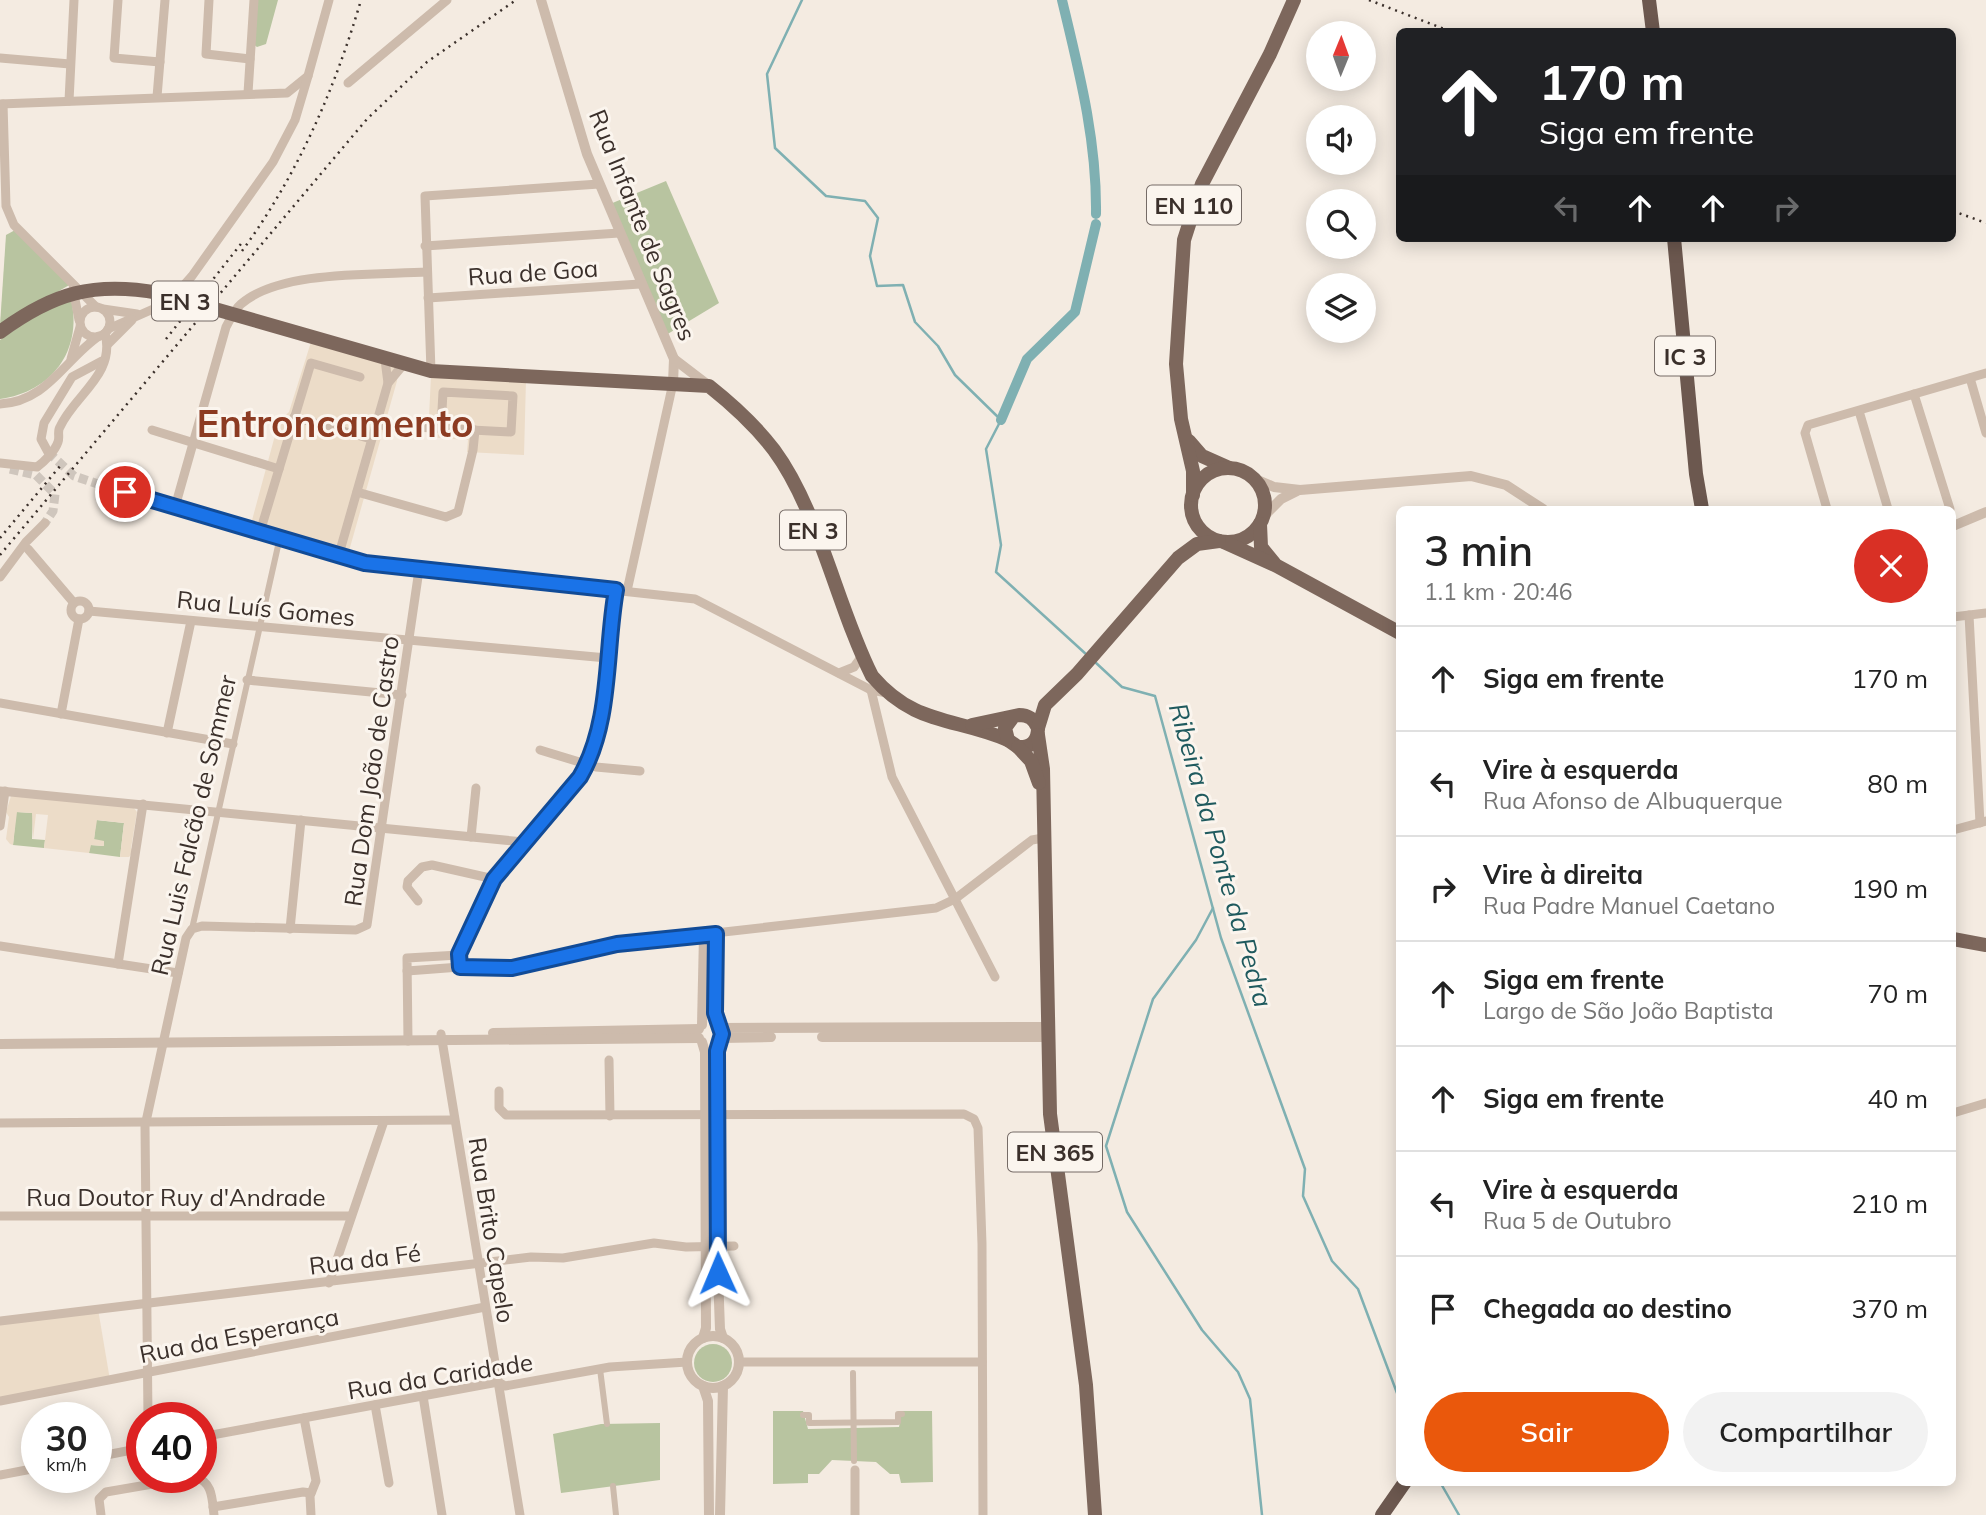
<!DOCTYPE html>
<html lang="pt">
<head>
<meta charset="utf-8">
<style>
	:root { --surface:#fff; --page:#f2f2f2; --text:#222; --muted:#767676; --line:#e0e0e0; --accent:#ea580c }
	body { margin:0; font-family:Mulish,sans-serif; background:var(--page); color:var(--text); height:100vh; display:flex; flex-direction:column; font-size:26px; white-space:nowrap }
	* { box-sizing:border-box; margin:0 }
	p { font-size:23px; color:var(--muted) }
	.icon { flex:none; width:38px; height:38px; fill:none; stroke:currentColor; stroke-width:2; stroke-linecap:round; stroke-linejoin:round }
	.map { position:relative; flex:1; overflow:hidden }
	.side { position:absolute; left:1396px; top:506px; width:560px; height:980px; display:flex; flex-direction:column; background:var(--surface); border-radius:10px; box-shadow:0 4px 18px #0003 }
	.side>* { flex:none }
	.top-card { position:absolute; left:1396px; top:28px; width:560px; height:214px; border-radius:10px; box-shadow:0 4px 18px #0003; background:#202124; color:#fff; overflow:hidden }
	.needle { width:46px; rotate:1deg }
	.tools { position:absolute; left:1306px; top:21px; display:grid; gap:14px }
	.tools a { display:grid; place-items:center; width:70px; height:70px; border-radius:50%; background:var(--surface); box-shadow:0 4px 18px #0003; font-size:35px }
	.speed { position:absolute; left:21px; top:1402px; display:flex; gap:14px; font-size:35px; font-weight:700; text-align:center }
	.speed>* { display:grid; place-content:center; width:91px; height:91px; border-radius:50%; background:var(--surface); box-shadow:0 4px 18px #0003; line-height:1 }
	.speed small { font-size:18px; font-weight:400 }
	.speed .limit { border:10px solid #d22; background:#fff; color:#111 }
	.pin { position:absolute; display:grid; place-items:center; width:60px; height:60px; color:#fff; margin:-30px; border:4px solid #fff; border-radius:50%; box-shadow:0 2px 7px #0007 }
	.me { position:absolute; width:77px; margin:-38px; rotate:359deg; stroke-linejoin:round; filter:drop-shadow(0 0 5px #0008) }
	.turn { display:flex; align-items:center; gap:24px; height:147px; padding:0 28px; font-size:32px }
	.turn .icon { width:91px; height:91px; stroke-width:2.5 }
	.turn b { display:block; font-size:49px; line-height:60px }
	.lanes { display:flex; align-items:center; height:66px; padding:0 28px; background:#0003; justify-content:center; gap:35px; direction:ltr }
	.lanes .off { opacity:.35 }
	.round { display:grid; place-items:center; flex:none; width:74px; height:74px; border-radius:37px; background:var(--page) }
	.summary { display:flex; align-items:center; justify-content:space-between; height:119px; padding:0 28px }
	h1 { font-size:42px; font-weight:600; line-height:52px }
	.primary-button { display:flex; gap:14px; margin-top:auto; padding:14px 28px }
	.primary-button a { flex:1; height:80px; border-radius:42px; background:var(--accent); color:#fff; font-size:28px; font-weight:600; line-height:80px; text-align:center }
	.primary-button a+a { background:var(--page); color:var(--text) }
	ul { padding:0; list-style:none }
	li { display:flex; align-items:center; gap:21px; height:105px; padding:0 28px; border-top:2px solid var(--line) }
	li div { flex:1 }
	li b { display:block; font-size:26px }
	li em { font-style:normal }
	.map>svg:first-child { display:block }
	.green { fill:#b8c4a0 }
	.plaza { fill:#ecdcc8 }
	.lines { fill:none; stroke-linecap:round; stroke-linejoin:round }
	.stream { stroke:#7fb0b2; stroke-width:2.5 }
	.canal { stroke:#7fb0b2; stroke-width:10 }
	.minor-tunnel { stroke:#cfc6bd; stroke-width:9; stroke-dasharray:9 4.5; stroke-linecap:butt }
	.pedestrian { stroke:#cdbbac; stroke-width:6 }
	.minor { stroke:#cdbbac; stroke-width:9 }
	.tertiary { stroke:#cdbbac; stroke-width:10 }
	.primary { stroke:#7d675c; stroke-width:14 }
	.trunk { stroke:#6c584f; stroke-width:14 }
	.rail { stroke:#3b302b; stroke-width:2.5; stroke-dasharray:2 5; stroke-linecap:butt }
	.route-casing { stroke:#114b97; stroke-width:18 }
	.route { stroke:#1a73e8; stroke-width:12 }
	.labels { text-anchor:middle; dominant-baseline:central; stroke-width:6; stroke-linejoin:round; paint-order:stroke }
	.shield { fill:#fbf5ee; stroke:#756b66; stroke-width:2 }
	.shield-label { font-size:23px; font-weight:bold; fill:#3b302b }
	.street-label { font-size:24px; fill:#3b302b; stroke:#fbf5ee }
	.water-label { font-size:26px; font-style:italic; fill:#1f5a5e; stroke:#fbf5ee }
	.town-label { font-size:38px; font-weight:bold; fill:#8c3b22; stroke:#fbf5ee }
</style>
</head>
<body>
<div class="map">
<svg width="1986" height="1515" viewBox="0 0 1986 1515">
	<rect width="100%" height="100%" fill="#f4ebe1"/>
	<g class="green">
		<path d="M257 0H278L266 44 257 47 253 44Z"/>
		<path d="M666 181 719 303 666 335 610 204Z"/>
		<path d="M17 229 71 284 0 325 6 235Z"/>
		<path d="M71 299C83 351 51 392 0 399V340L45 309Z"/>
		<path d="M16 812 33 813 32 839 45 840 44 848 13 845Z"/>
		<path d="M96 820 124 823 120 857 89 853 90 845 104 846 94 840Z"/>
		<circle cx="713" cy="1363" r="19"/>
		<path d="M773 1411H803L808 1429 899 1427 902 1411H932L933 1482 901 1483 899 1474H890L876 1462 832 1460 819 1474H808V1483L773 1484Z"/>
		<path d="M660 1423V1480L561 1493 553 1434 601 1424Z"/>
	</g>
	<g class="plaza">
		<path d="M311 342 398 368 397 381 349 551 251 524 274 439 281 419 289 412Z"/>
		<path d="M431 376 526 380 524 455 467 452 468 440 428 437Z"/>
		<path d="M11 796 133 807 137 812 131 848 134 851 129 857H120L124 823 97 820 94 839 104 841V846L91 845 89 853 44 848 48 815 36 814 33 839 32 813 17 812 13 845 10 844 6 839 9 817 6 812Z"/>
		<path d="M98 1309 110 1380 0 1401V1321Z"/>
	</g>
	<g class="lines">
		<g class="stream">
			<path d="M802 0 767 74 775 148 826 196 865 201 878 218 870 256 877 286 903 285 915 322 938 346 955 375 1001 420 986 449 1001 545 996 572 1087 655"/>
			<path d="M1095 662 1122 687 1155 696 1221 938 1305 1169 1303 1196 1332 1261 1358 1289 1400 1401"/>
			<path d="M1213 908 1196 940 1153 999 1106 1146 1127 1212 1202 1330 1238 1372 1250 1399 1262 1515"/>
			<path d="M1440 1482 1459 1515"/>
		</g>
		<g class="canal">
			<path d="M1062 0C1079 71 1097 140 1096 214"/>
			<path d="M1001 420 1027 359 1075 312 1096 224"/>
		</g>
		<g class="minor-tunnel">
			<path d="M48 452 74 476 101 485"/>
			<path d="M10 469 36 475 55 494 53 511 45 523"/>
		</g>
		<g class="pedestrian">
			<path d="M192 929 280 537"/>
			<path d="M600 1369 607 1424"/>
			<path d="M853 1373 854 1461"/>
			<path d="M803 1415H809V1423L898 1422V1414H902"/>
			<path d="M613 1486 616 1515"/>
		</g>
		<g class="minor">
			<path d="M118 0 114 58 160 62"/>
			<path d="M209 0 206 54 250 59"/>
			<path d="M0 58 70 64"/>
			<path d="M348 83 447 0"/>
			<path d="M248 93 254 0"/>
			<path d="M157 97 165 0"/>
			<path d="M69 101 74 0"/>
			<path d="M0 104 287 93 308 76 329 0"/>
			<path d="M3 104 6 206 14 225 96 307"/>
			<path d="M425 246 619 233"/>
			<path d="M73 289 79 320"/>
			<path d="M428 298 640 284"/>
			<circle cx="95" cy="322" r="15"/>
			<path d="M103 309 137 314"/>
			<path d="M108 329 169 302 192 276 273 162 295 120 308 76"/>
			<path d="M108 344 132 320"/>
			<path d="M71 359 80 327"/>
			<path d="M385 360 388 383"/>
			<path d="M431 371 425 196 599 184"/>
			<path d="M1970 378 1986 433"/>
			<path d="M1914 394 1950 509"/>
			<path d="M0 404C47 402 65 359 99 336"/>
			<path d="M1859 411 1888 509"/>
			<path d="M294 417 371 439"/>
			<path d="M376 425 511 432 513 396 443 392 441 428"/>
			<path d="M152 430 279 469"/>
			<path d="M48 452 41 439 44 423 72 377 102 361"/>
			<path d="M0 463 37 467C44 462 55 451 58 442 60 437 57 431 60 427 74 395 116 375 105 333"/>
			<path d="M101 485 365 563 695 599 871 690 887 693"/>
			<path d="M357 492 446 517 458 512 473 450 475 430"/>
			<path d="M175 507 226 327C230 320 234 310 241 304 280 270 375 275 427 272"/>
			<path d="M1827 509 1805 433 1808 425 1986 373"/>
			<path d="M260 532 311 363 360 377"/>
			<path d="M28 549 74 603"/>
			<path d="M339 554 388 383 403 365"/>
			<path d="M0 577 26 542 45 523"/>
			<path d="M627 591 673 383"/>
			<circle cx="80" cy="610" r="9"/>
			<path d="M89 611 607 658"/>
			<path d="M1969 615 1980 823"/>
			<path d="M1953 617 1986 613"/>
			<path d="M839 673 854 667 862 656"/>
			<path d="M247 680 402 695"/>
			<path d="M871 690 892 777 995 977"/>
			<path d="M0 703 233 744"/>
			<path d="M61 714 79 619"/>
			<path d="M167 733 191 621"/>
			<path d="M540 750 596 767 640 771"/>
			<path d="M0 791 524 842"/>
			<path d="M0 826 5 791"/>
			<path d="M1953 830 1986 821"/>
			<path d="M471 837 476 788"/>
			<path d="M418 901 407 887 408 881 422 867 432 865 494 879"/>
			<path d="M290 929 301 820"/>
			<path d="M0 946 178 973"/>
			<path d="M118 964 143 804"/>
			<path d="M460 967 512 968 617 944 936 908 955 899 1032 840 1043 838"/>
			<path d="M407 971 460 967 459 955 494 879 580 777C612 722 605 651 616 590"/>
			<path d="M441 1034 520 1515"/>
			<path d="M408 1041 407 958 459 955"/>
			<path d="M609 1060 610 1116"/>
			<path d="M499 1091V1108L506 1115 964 1114 974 1119 978 1128 982 1244 983 1515"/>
			<path d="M1953 1113 1986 1103"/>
			<path d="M0 1123 454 1120"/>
			<path d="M0 1216H351"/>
			<path d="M329 1283 384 1121"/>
			<path d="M0 1321 531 1257 563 1258 654 1243 686 1247 734 1246"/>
			<path d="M739 1362H982"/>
			<path d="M423 1396 442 1515"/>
			<path d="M0 1401 485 1307"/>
			<path d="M375 1405 389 1483"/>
			<path d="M148 1418 145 1126 186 938 192 929 202 926 356 930 367 925 419 570"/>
			<path d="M304 1418 316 1481 310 1496 311 1515"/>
			<path d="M201 1437 498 1382 505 1386 610 1367 687 1362"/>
			<path d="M96 1457 142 1448"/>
			<path d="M855 1470V1515"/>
			<path d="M0 1475 37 1468"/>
			<path d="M195 1477C213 1482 212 1499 214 1515"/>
			<path d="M213 1507 303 1492 311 1493"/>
			<path d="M101 1515 99 1499 106 1492 193 1477"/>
		</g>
		<g class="tertiary">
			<path d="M541 0 587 154 674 359 673 383"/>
			<path d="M674 359 708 385"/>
			<path d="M1253 478 1274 487 1300 490 1471 476 1506 485 1543 509"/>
			<path d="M1263 517 1281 499 1297 491"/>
			<path d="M1953 526 1986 512"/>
			<path d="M716 934 715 1013 719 1024"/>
			<path d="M702 1025 704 935"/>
			<path d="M721 1028 1049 1027"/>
			<path d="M493 1033 699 1029"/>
			<path d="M822 1037H1049"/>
			<path d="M722 1038 771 1037"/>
			<path d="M702 1042 705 1052 706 1328 703 1338"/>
			<path d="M719 1042 717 1247 720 1329 723 1338"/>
			<path d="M0 1044 699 1038"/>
			<circle cx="713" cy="1362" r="26"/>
			<path d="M703 1386 708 1401 709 1515"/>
			<path d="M720 1515 723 1386"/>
		</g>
		<g class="primary">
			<path d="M0 332C53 293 94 281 159 293L431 371 709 386C733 405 755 425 774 450 819 511 837 607 872 676 915 726 954 717 1008 740"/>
			<path d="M1189 441 1202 456 1229 468"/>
			<circle cx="1228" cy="505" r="37"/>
			<path d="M1193 495V471L1181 419 1176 364 1184 240 1202 184 1270 54 1294 0"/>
			<path d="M1260 524 1261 547 1274 563"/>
			<path d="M1224 542 1277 566 1400 633"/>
			<path d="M972 725 1019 715C1029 715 1034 719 1038 728 1038 741 1031 748 1018 747L1008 740 1005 728 1013 717"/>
			<path d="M1038 728 1045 705 1077 674 1178 558 1197 544 1219 541"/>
			<path d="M1038 735 1043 769 1050 1114 1086 1385 1095 1515"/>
			<path d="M1018 747 1031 761 1039 783"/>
			<path d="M1953 939 1986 945"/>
		</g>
		<g class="trunk">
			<path d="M1649 0 1653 32"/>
			<path d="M1674 238 1696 474 1702 509"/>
			<path d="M1382 1515 1405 1482"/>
		</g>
		<g class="rail">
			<path d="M1369 0 1452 32"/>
			<path d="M1953 211 1986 223"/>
			<path d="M242 251C297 176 335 89 361 0"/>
			<path d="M166 339 244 240"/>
			<path d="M0 538 61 465"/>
			<path d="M0 555 367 119 427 62 516 0"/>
		</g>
	</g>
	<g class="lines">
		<defs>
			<path id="route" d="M125 492 365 563 616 590C605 651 612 722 580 777L494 879 459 954 460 967 512 968 617 944 716 934 715 1013 722 1034 717 1051 718 1273"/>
		</defs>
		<use href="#route" class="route-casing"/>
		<use href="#route" class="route"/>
	</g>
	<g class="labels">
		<g class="shield">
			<rect x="1147" y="185.5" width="94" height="39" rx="5"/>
			<rect x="152" y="281.5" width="66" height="39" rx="5"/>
			<rect x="1655" y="336.5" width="60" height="39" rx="5"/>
			<rect x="780" y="510.5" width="66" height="39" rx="5"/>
			<rect x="1008" y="1132.5" width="94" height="39" rx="5"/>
		</g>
		<g class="shield-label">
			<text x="1194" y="205">EN 110</text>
			<text x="185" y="301">EN 3</text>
			<text x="1685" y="356">IC 3</text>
			<text x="813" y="530">EN 3</text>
			<text x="1055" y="1152">EN 365</text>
		</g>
		<g class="street-label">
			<text transform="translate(643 225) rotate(68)">Rua Infante de Sagres</text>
			<text transform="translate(533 272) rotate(-4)">Rua de Goa</text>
			<text transform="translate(266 608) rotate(6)">Rua Luís Gomes</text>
			<text transform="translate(371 771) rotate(-82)">Rua Dom João de Castro</text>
			<text transform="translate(193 825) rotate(-77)">Rua Luis Falcão de Sommer</text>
			<text x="176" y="1197">Rua Doutor Ruy d'Andrade</text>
			<text transform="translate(492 1230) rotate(81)">Rua Brito Capelo</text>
			<text transform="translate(365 1259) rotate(-7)">Rua da Fé</text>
			<text transform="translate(239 1335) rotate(-11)">Rua da Esperança</text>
			<text transform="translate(440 1376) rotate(-9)">Rua da Caridade</text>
		</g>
		<g class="water-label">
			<text transform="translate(1221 855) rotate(74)">Ribeira da Ponte da Pedra</text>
		</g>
		<g class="town-label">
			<text x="335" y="423">Entroncamento</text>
		</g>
	</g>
</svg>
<div class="tools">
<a><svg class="needle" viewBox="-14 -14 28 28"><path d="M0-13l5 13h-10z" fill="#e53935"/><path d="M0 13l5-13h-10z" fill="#767676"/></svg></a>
<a><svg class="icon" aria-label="sound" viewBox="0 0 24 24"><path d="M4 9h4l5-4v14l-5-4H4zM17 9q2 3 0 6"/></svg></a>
<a><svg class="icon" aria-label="search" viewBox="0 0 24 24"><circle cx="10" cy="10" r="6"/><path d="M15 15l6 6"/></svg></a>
<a><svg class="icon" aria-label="layers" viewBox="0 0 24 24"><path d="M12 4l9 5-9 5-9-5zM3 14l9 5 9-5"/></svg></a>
</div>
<div class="speed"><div>30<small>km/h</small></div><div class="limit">40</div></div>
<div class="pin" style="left:125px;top:492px;background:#d93025"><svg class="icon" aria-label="arrive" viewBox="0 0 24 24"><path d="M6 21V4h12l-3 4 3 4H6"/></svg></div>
<svg class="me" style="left:718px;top:1273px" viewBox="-20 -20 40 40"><path d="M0-17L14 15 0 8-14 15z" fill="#1a73e8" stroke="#fff" stroke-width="4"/></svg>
<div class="top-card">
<div class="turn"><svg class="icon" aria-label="ahead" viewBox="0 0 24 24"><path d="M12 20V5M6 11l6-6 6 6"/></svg><div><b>170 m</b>Siga em frente</div></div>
<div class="lanes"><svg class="icon off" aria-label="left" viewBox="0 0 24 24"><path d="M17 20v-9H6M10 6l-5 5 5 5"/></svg><svg class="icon" aria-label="ahead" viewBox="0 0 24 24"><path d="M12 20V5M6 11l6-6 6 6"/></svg><svg class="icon" aria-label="ahead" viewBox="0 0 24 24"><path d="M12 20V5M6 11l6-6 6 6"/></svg><svg class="icon off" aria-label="right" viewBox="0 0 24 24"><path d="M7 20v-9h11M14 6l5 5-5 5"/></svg></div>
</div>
<section class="side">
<div class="summary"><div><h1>3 min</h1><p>1.1 km · 20:46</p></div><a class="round" style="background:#d93025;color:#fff"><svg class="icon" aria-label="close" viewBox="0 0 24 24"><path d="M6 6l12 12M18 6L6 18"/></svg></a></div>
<ul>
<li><svg class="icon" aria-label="ahead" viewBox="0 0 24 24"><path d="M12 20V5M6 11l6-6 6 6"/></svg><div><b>Siga em frente</b></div><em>170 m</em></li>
<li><svg class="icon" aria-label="left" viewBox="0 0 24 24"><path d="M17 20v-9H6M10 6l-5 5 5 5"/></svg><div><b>Vire à esquerda</b><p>Rua Afonso de Albuquerque</p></div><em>80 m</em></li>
<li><svg class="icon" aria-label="right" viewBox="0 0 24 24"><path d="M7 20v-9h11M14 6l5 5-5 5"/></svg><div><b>Vire à direita</b><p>Rua Padre Manuel Caetano</p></div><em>190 m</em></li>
<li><svg class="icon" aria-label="ahead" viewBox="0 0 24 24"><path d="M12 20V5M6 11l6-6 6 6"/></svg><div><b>Siga em frente</b><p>Largo de São João Baptista</p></div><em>70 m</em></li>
<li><svg class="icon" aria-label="ahead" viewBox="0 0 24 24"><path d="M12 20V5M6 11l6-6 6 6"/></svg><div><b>Siga em frente</b></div><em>40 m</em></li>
<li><svg class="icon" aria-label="left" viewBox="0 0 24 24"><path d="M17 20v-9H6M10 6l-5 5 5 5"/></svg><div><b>Vire à esquerda</b><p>Rua 5 de Outubro</p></div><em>210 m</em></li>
<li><svg class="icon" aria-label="arrive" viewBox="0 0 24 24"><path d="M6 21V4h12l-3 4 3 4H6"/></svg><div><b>Chegada ao destino</b></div><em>370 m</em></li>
</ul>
<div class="primary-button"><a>Sair</a><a>Compartilhar</a></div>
</section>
</div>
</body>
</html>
